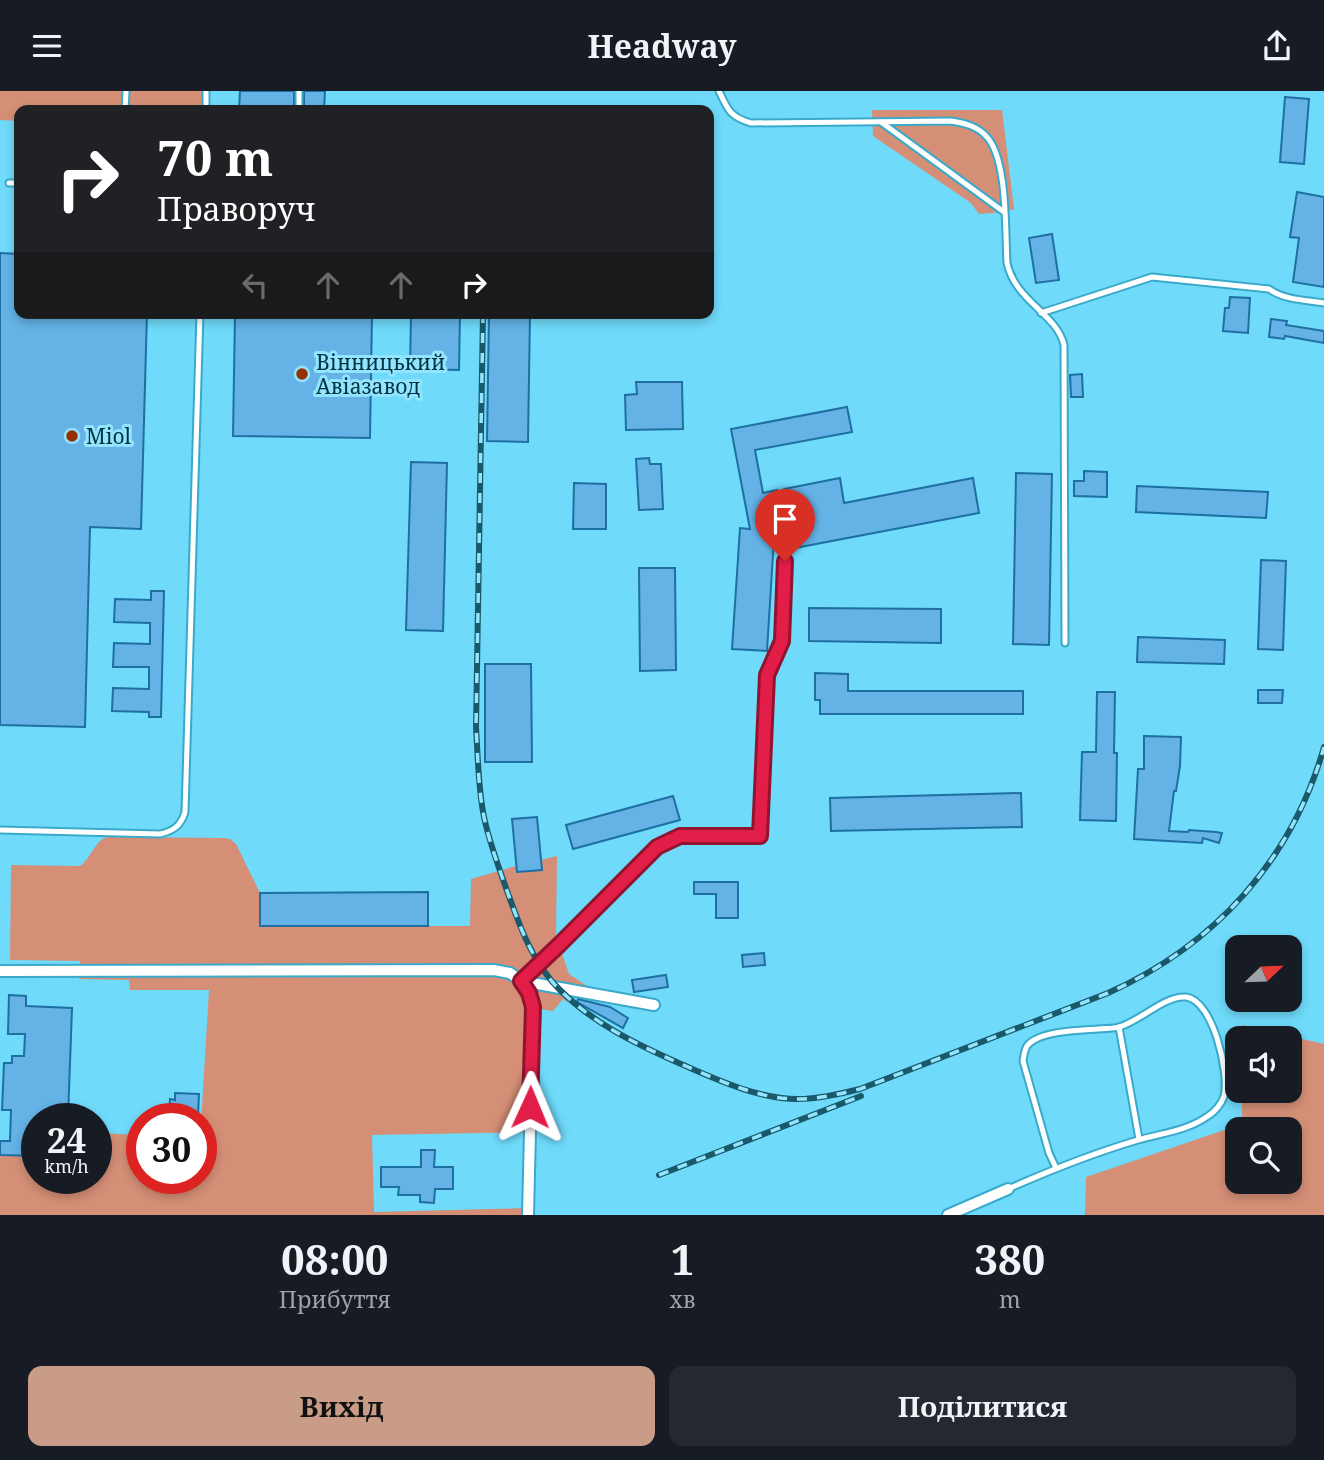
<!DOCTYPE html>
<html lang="uk">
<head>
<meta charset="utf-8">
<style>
	:root { --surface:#171b24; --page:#242831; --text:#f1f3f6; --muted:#9ea1a6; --accent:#c89c87 }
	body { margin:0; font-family:"Noto Serif",serif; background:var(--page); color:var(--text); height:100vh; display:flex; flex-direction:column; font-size:26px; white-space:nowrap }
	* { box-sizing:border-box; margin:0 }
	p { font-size:23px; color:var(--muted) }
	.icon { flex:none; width:38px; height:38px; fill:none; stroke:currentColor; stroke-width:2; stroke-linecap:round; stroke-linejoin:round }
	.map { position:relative; height:1124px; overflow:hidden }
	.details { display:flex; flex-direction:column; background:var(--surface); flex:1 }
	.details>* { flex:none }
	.banner { position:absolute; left:14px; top:14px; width:700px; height:214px; border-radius:14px; box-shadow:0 4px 10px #0003; background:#202124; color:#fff; overflow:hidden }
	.needle { width:46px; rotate:67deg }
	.fabs { position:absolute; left:1225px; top:844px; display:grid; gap:14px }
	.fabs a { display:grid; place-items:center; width:77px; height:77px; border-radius:14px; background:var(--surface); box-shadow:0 4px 10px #0003; font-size:35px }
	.speed { position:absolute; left:21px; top:1012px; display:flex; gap:14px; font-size:35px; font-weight:700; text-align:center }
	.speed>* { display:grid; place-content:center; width:91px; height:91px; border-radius:50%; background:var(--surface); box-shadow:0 4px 10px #0003; line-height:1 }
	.speed small { font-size:18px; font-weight:400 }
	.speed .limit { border:10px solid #d22; background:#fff; color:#111 }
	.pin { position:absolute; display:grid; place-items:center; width:60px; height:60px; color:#fff; margin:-72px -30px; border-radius:50% 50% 50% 0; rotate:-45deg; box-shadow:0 0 7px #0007 }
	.pin .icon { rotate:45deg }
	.me { position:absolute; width:77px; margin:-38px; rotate:1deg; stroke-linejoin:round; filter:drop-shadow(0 0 5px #0008) }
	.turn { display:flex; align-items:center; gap:24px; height:147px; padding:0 28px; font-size:32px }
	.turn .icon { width:91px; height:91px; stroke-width:2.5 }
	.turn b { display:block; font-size:49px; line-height:60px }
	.lanes { display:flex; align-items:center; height:66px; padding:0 28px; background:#0003; justify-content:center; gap:35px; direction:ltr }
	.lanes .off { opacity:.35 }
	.eta { display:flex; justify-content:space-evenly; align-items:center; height:119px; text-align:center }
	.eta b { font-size:42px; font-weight:700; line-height:49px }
	.button { display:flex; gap:14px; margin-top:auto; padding:14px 28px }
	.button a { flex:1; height:80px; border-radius:14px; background:var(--accent); color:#111; font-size:28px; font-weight:700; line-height:80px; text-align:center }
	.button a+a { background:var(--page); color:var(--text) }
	header { display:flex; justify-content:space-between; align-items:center; height:91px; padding:0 28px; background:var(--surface); font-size:32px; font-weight:700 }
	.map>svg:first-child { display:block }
	.green { fill:#d58f76; fill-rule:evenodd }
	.building { fill:#64b2e6; stroke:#1d70a1; stroke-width:2 }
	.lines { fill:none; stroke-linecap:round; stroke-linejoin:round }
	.service-casing { stroke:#39aaca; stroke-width:9 }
	.minor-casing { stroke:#39aaca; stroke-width:14 }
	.service { stroke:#fff; stroke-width:5 }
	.minor { stroke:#fff; stroke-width:10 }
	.rail-casing { stroke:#19596a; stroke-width:6 }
	.rail { stroke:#93e4fe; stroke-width:3.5; stroke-dasharray:10; stroke-linecap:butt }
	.route-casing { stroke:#92132f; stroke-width:18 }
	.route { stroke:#e11d48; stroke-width:12 }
	.poi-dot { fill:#953100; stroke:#93e4fe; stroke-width:2.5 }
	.labels { text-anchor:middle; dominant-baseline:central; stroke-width:6; stroke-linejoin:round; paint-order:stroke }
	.poi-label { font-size:21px; fill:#013441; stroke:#93e4fe; text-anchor:start }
</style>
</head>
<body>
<header><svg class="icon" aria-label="menu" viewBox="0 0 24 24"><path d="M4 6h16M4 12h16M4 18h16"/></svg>Headway<svg class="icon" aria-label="share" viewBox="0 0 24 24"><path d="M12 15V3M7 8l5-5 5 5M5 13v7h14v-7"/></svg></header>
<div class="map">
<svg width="1324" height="1124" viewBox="0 0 1324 1124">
	<rect width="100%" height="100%" fill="#6fdafa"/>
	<g class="green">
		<path d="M0 0H206V19H19V30L0 29Z"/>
		<path d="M872 19H1002L1014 118 1004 121 979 123 971 112 873 45Z"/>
		<path d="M108 746 224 747 230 748 236 753 260 802 261 835H470L471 788 516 775 517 781 541 769 557 765 556 845 569 883 587 895 582 908 574 905 567 911 563 908 553 920 534 917 530 1041 372 1044 374 1121 528 1117V1124H0V1064L37 1065V1087H96V1042L142 1044V1087H201V1032L209 899H130L129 889 79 888 80 870 10 869 11 774 80 775C92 767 94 749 108 746Z"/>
		<path d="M1242 934 1324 953V1124H1085L1086 1086 1242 1033V999H1290V947H1242ZM1237 1038H1290V1090H1237Z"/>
	</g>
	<g class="building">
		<path d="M240 0H294V19H239Z"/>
		<path d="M304 0H325L324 19H304Z"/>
		<path d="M1285 6 1309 8 1304 73 1280 71Z"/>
		<path d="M1297 101 1324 106V196L1293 191 1299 147 1290 146Z"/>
		<path d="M1052 143 1059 189 1036 192 1029 147Z"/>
		<path d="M0 162 19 163V222H147L141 438 90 436 85 636 0 634Z"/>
		<path d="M1230 206 1250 207 1248 242 1223 240 1225 217H1229Z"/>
		<path d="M235 222H372L370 347 233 345Z"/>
		<path d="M411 222H460L459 279 410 278Z"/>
		<path d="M489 222H530L528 351 487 350Z"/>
		<path d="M1271 228 1287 230 1286 234 1324 240V252L1285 245 1284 248 1269 246Z"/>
		<path d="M1082 283 1083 306H1071L1070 284Z"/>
		<path d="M636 291H682L683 338 626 339 625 304 637 303Z"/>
		<path d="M847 316 852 341 755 359 763 402 777 399 767 560 732 558 740 437 750 438 731 338Z"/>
		<path d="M649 367 650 373H661L663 418 639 419 636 368Z"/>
		<path d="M411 371 447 372 443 540 406 539Z"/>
		<path d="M1084 380 1107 381V406L1074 405V390H1084Z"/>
		<path d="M1016 382 1052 383 1049 554 1013 553Z"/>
		<path d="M840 387 844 412 973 387 979 422 795 457 784 398Z"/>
		<path d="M574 392 606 393V438H573Z"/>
		<path d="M1137 395 1268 401 1266 427 1136 421Z"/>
		<path d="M1261 469 1286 470 1283 559 1258 558Z"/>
		<path d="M639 477H675L676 579 640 580Z"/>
		<path d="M151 500H164L161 626H149V621L112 620 113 597 149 598V576H113L114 552 150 553V532L114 531 115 508 151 509Z"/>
		<path d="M809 517 941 518V552L809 550Z"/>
		<path d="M1138 546 1225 549 1224 573 1137 571Z"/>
		<path d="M485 573H531L532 671H485Z"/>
		<path d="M815 582 848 583V600H1023V623H820V609H815Z"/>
		<path d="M1258 599H1283L1282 612H1258Z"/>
		<path d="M1097 601H1115L1114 662H1117L1116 730 1080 729 1082 661H1096Z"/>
		<path d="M1144 645 1181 646 1180 675 1176 700H1174L1169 740 1188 741 1189 739 1216 741 1222 742 1219 752 1203 747 1202 752 1134 748 1138 678H1144Z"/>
		<path d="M1021 702 1022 736 831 740 830 707Z"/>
		<path d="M673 705 680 729 573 758 566 734Z"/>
		<path d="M537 726 542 779 517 781 512 728Z"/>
		<path d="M694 791H738V827H716V803H694Z"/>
		<path d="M428 801V835H260V802Z"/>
		<path d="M764 862 765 874 743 876 742 864Z"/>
		<path d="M666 884 668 896 634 901 632 889Z"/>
		<path d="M9 904 26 905V915L72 917 68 1027H37V1065L0 1064V1050H10L11 1019H2L4 972H12V965H24L25 943H8Z"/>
		<path d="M578 908 610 916 628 927 623 937 577 911Z"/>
		<path d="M175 1002 199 1003 198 1024 185 1023V1027H169L170 1008 175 1009Z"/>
		<path d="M421 1059H435L434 1076H453V1098H435L434 1112 420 1111V1104H398L399 1096H381V1076H421Z"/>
	</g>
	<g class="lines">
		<defs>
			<g id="service">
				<path d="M719 0C728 19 730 26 751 32L951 30C964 32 977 35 986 45 1008 67 1005 140 1007 172 1015 210 1057 223 1064 254L1065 552"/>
				<path d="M125 19 126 0"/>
				<path d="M206 19V0"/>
				<path d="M299 19V0"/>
				<path d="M881 31 1004 121"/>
				<path d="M9 92H19"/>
				<path d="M1041 222 1152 186 1269 198C1284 209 1306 209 1324 212"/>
				<path d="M0 739 160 743C173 740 181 735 185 721L200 222"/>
				<path d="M521 890 559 854 658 756 680 745H760L767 584 782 550 785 470"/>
				<path d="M1119 936 1139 1048"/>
				<path d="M1008 1098C1051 1079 1094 1062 1138 1049 1162 1042 1187 1040 1208 1025 1215 1021 1222 1012 1224 1005 1230 983 1213 909 1186 906 1165 904 1139 931 1119 936 1113 938 1104 937 1098 938 1080 939 1038 940 1027 955 1024 960 1024 965 1023 970L1049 1062 1056 1077"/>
			</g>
			<g id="minor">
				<path d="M0 880 494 879 510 882 521 890 654 914"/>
				<path d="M521 890 529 902 533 916 528 1124"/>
				<path d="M948 1124 1008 1098"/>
			</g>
		</defs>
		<use href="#service" class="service-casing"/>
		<use href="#minor" class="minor-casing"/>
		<use href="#service" class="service"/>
		<use href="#minor" class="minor"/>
		<defs>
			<g id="rail">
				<path d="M483 222 476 636C478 666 478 697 484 726 489 750 498 774 506 797 519 833 532 872 560 899 594 933 638 954 681 973 716 988 758 1008 797 1008 818 1008 839 1003 860 998L1108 902C1215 854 1292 769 1324 656"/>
				<path d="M659 1084 861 1005"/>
			</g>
		</defs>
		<use href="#rail" class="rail-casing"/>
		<use href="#rail" class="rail"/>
	</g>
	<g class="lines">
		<defs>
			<path id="route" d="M530 1016 533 916 529 902 521 890 559 854 657 756 680 745H760L767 584 782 550 785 470"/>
		</defs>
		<use href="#route" class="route-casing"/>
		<use href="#route" class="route"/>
	</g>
	<g class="poi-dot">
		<circle cx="302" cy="283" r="7"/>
		<circle cx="72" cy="345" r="7"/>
	</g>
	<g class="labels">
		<g class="poi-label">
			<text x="316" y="271">Вінницький<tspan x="316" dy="24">Авіазавод</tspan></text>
			<text x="86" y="345">Miol</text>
		</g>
	</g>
</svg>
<div class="fabs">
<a><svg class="needle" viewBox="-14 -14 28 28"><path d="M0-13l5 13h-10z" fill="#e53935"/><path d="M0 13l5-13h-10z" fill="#9ea1a6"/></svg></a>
<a><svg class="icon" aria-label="sound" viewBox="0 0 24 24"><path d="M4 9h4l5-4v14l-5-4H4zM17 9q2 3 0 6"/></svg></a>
<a><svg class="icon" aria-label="search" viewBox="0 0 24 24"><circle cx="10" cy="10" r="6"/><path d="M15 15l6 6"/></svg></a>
</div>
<div class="speed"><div>24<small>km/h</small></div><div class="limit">30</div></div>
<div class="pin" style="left:785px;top:470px;background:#d93025"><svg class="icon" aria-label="arrive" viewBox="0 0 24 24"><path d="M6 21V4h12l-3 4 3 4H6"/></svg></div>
<svg class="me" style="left:530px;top:1016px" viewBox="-20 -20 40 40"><path d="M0-17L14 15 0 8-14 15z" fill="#e11d48" stroke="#fff" stroke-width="4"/></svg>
<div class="banner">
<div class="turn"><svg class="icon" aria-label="right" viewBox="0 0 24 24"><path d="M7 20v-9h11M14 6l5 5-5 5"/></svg><div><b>70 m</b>Праворуч</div></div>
<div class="lanes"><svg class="icon off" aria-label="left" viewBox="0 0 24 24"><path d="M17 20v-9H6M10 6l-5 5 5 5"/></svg><svg class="icon off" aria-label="ahead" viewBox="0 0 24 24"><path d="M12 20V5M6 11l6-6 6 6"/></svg><svg class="icon off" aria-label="ahead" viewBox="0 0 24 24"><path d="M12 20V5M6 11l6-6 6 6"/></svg><svg class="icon" aria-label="right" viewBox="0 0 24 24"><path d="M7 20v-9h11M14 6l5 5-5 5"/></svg></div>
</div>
</div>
<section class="details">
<div class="eta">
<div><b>08:00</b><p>Прибуття</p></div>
<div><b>1</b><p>хв</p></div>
<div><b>380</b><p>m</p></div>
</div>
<div class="button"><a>Вихід</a><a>Поділитися</a></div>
</section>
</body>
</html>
